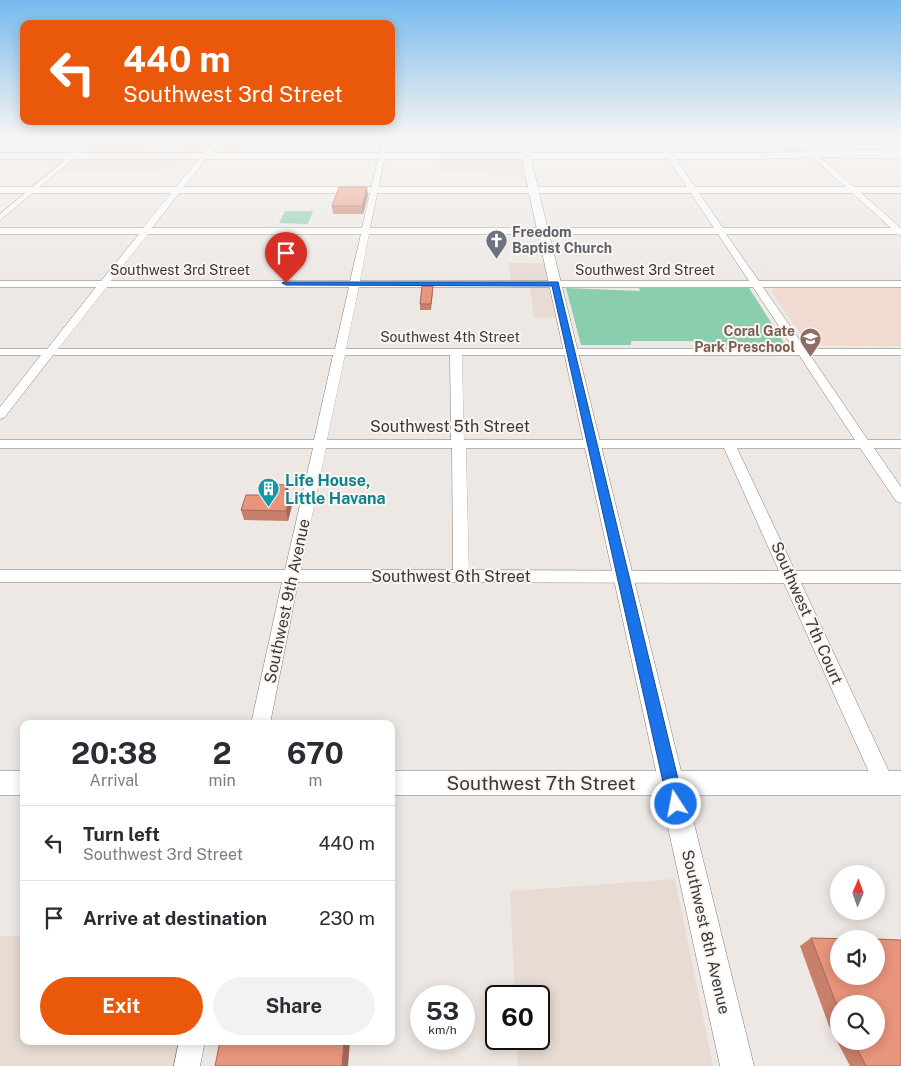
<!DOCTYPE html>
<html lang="en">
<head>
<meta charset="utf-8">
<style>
	:root { --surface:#fff; --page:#f2f2f3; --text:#2b2b33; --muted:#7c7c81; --line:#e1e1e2; --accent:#ea580c }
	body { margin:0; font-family:"Public Sans",sans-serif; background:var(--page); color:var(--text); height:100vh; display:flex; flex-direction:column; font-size:19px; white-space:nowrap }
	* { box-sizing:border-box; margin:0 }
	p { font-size:16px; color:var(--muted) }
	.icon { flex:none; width:28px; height:28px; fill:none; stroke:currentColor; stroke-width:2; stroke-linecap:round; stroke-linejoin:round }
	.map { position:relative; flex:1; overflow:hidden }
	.sheet { position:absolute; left:20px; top:720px; width:375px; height:325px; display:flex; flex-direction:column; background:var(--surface); border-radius:10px; box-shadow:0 2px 12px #0003 }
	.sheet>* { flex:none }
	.banner { position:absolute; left:20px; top:20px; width:375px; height:105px; border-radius:10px; box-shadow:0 2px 12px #0003; background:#ea580c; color:#fff; overflow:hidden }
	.needle { width:32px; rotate:2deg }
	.fabs { position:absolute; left:830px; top:865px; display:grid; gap:10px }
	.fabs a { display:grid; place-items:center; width:55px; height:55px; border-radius:50%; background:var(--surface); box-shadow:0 2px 12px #0003; font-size:25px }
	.speed { position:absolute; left:410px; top:985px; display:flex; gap:10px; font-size:25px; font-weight:700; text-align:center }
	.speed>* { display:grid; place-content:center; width:65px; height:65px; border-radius:50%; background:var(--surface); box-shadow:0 2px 12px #0003; line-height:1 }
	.speed small { font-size:12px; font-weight:400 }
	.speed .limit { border:2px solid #111; border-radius:8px; background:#fff; color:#111 }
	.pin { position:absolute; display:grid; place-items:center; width:42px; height:42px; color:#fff; margin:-51px -21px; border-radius:50% 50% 50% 0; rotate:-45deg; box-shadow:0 0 5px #0007 }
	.pin .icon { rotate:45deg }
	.me { position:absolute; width:55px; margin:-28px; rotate:349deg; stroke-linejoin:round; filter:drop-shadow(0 0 4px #0008) }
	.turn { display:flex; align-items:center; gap:18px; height:105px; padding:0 20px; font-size:22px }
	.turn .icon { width:65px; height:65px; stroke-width:2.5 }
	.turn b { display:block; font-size:35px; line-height:42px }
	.eta { display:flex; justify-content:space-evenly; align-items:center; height:85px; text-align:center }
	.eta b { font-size:30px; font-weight:700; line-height:35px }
	.action { display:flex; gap:10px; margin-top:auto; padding:10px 20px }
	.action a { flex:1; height:58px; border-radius:30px; background:var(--accent); color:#fff; font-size:20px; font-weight:700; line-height:58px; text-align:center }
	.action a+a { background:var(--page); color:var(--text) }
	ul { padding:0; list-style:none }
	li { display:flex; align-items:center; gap:15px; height:75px; padding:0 20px; border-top:1px solid var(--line) }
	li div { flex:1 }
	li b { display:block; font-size:19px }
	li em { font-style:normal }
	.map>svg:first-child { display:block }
	.built { fill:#e7dbd3 }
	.education { fill:#f1dacf }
	.green { fill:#8acdaf }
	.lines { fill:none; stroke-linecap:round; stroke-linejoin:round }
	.minor-casing { stroke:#837e7a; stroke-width:1 }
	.major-casing { stroke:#837e7a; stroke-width:1 }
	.minor { fill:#fff; fill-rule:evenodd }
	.major { fill:#fff; fill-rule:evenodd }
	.wall { fill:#c87f6b; fill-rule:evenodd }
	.shaded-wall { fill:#a36857 }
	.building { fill:#e9947c; stroke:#a36857 }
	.route { fill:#1a73e8; stroke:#114b97 }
	.labels { text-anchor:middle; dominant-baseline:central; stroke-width:4; stroke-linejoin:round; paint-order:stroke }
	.far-worship-label { font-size:14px; font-weight:bold; fill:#5b616d; stroke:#fbf5f1; text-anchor:start }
	.far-street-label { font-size:14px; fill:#3a3837; stroke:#fbf5f1 }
	.far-education-label { font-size:14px; font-weight:bold; fill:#785e54; stroke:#fbf5f1; text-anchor:end }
	.street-label { font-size:16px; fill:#3a3837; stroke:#fbf5f1 }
	.culture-label { font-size:16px; font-weight:bold; fill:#0d838f; stroke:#fbf5f1; text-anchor:start }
	.near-street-label { font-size:19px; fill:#3a3837; stroke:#fbf5f1 }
</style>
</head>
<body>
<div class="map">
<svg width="901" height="1066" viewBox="0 0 901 1066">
	<rect width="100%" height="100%" fill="#eee8e4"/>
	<g class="built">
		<path d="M98 140 162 141 151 152H176L186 140H211L209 143H247L240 153H201L189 167 161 168 157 172H60L66 167 0 166V152H83Z"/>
		<path d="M440 158H520L524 177H490L489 172H439Z"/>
		<path d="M508 263H544L555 318H534L530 288H512Z"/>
		<path d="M675 879 713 1066H518L517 1039H539V996H515L510 891Z"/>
		<path d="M0 936H24V1041H182L177 1066H0Z"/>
	</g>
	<path class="education" d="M779 288H901V346L810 345 805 341 772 292 773 289Z"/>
	<g class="green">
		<path d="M285 211H313L308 224 279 223Z"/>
		<path d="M566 288 640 291 639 288H749L786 346H718L705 341H631V345H581Z"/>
	</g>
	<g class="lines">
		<defs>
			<g id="minor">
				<path d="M94 136H101L0 220V214Z"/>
				<path d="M217 136H224L152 228H362L383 136H389L370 228H714L653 136H660L723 228H891L789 136H796L815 153 901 155V159L820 157 901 228V236L897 234H726L759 281H901V287H763L806 349H901V355H810L868 440H901V448H874L901 487V503L896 501 860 448H737L795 571H901V583H801L891 776 894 783 891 790 884 793 877 790 784 583 298 582 270 724H251L282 582H0V570H285L313 448H0V440H314L333 355H53L4 418 0 419V407L41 355H0V349H47L96 287H0V281H101L139 234H0V228H143ZM148 234H361L350 281H111ZM369 234H718L749 281H360ZM107 287H349L335 349H58ZM359 287H753L794 349H346ZM345 355H450L451 440H327ZM462 355H799L855 440H464ZM326 448H452L453 570H301ZM466 448H724L779 571 469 570Z"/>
				<path d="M179 1041H205L200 1066H174Z"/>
			</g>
			<g id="major">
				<path d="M517 136H525L529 153H755L901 149V155L755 159H531L538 187H901V193H539L681 771H901V795H687L754 1066H720L661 795H391V771H656L529 193H0V187H528L522 159H0V153H521Z"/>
				<rect x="0" y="771" width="24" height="24"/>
			</g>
		</defs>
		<use href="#minor" class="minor-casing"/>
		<use href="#major" class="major-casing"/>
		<use href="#minor" class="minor"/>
		<use href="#major" class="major"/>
	</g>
	<g class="wall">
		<path d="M368 195 363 214H333L332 206Z"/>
		<path d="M433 292 431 310H420V304Z"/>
		<path d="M287 485 292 505 288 521 244 520 241 510 264 495Z"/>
		<path d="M811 938 901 1066H850L829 1026 800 946ZM839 1004 876 1041H839Z"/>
	</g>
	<g class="shaded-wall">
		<path d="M367 187 368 195 363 214 362 206Z"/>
		<path d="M287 485 290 494 287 505 284 495Z"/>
		<path d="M290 495 292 505 288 521 286 511Z"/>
		<path d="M344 1041H350L348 1066H342Z"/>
	</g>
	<g class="building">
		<path d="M339 187H367L362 206H332Z"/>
		<path d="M422 286H433L431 304H420Z"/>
		<path d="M268 484 287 485 284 495H290L286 511 241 510 246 495H264Z"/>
		<path d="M811 938 854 939H839V976H876V939L901 940V1066H866L853 1041H876V1004H839V1011Z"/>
		<path d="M220 1041H344L342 1066H215Z"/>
	</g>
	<linearGradient id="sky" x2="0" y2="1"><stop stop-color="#77baed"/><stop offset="0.48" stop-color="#f7f5f3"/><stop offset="1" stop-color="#f7f5f3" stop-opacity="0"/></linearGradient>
	<rect width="901" height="286" fill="url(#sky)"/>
	<path class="route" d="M283 282H558L684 804 682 810 676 812 671 810 668 804 552 286 286 285 282 283Z"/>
	<defs>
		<symbol id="church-pin" viewBox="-11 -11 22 30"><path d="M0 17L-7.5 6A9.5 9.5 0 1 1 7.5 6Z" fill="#6b7280" stroke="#fbf5f1"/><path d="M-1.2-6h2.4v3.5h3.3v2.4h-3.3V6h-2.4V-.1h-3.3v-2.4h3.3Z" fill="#fff"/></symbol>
		<symbol id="school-pin" viewBox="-11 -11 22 30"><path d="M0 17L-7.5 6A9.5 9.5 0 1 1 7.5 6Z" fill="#8d6e63" stroke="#fbf5f1"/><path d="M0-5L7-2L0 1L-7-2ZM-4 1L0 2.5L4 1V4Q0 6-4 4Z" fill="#fff"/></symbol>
		<symbol id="building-pin" viewBox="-11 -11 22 30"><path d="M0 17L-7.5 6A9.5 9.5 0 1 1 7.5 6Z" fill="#0f9aa8" stroke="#fbf5f1"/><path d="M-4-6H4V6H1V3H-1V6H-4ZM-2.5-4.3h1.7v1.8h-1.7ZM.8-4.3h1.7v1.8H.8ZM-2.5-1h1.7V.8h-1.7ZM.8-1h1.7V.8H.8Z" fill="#fff"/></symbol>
	</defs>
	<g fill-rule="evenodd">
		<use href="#church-pin" x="484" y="228" width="25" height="34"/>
		<use href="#school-pin" x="798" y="326" width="25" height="34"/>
		<use href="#building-pin" x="256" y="476" width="25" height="34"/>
	</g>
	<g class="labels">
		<g class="far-worship-label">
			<text x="512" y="232">Freedom<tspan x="512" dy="16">Baptist Church</tspan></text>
		</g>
		<g class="far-street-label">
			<text x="180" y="270">Southwest 3rd Street</text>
			<text x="645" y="270">Southwest 3rd Street</text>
			<text x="450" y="337">Southwest 4th Street</text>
		</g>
		<g class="far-education-label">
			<text x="795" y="331">Coral Gate<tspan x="795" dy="16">Park Preschool</tspan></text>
		</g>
		<g class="street-label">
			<text x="450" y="426">Southwest 5th Street</text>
			<text x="451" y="576">Southwest 6th Street</text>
			<text transform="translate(287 601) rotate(-78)">Southwest 9th Avenue</text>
			<text transform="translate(807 613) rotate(66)">Southwest 7th Court</text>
			<text transform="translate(706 932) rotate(77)">Southwest 8th Avenue</text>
		</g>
		<g class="culture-label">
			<text x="285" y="480">Life House,<tspan x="285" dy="18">Little Havana</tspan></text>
		</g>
		<g class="near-street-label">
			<text x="541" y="783">Southwest 7th Street</text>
		</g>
	</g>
</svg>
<div class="fabs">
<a><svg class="needle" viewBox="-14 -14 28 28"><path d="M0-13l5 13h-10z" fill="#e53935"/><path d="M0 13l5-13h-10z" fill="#7c7c81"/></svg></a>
<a><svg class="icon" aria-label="sound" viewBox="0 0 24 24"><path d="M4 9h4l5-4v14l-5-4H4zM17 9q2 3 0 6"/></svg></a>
<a><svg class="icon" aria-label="search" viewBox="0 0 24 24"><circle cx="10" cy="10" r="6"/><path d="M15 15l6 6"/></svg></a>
</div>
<div class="speed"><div>53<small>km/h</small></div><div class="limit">60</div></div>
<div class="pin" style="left:286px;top:283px;background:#d93025"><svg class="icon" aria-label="arrive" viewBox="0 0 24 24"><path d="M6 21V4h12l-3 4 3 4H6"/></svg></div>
<svg class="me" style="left:676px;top:804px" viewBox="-20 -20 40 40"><circle r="17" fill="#1a73e8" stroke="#fff" stroke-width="3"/><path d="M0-11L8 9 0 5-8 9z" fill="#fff"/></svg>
<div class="banner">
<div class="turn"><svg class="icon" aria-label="left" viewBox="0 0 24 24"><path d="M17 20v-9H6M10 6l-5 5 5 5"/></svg><div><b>440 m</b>Southwest 3rd Street</div></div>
</div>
<section class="sheet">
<div class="eta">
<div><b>20:38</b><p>Arrival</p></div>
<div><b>2</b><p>min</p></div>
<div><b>670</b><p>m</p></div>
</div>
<ul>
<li><svg class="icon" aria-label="left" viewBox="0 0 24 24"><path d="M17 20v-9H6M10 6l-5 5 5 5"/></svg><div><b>Turn left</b><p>Southwest 3rd Street</p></div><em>440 m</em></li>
<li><svg class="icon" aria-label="arrive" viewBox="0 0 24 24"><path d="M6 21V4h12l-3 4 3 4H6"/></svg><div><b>Arrive at destination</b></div><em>230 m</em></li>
</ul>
<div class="action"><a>Exit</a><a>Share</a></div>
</section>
</div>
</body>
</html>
